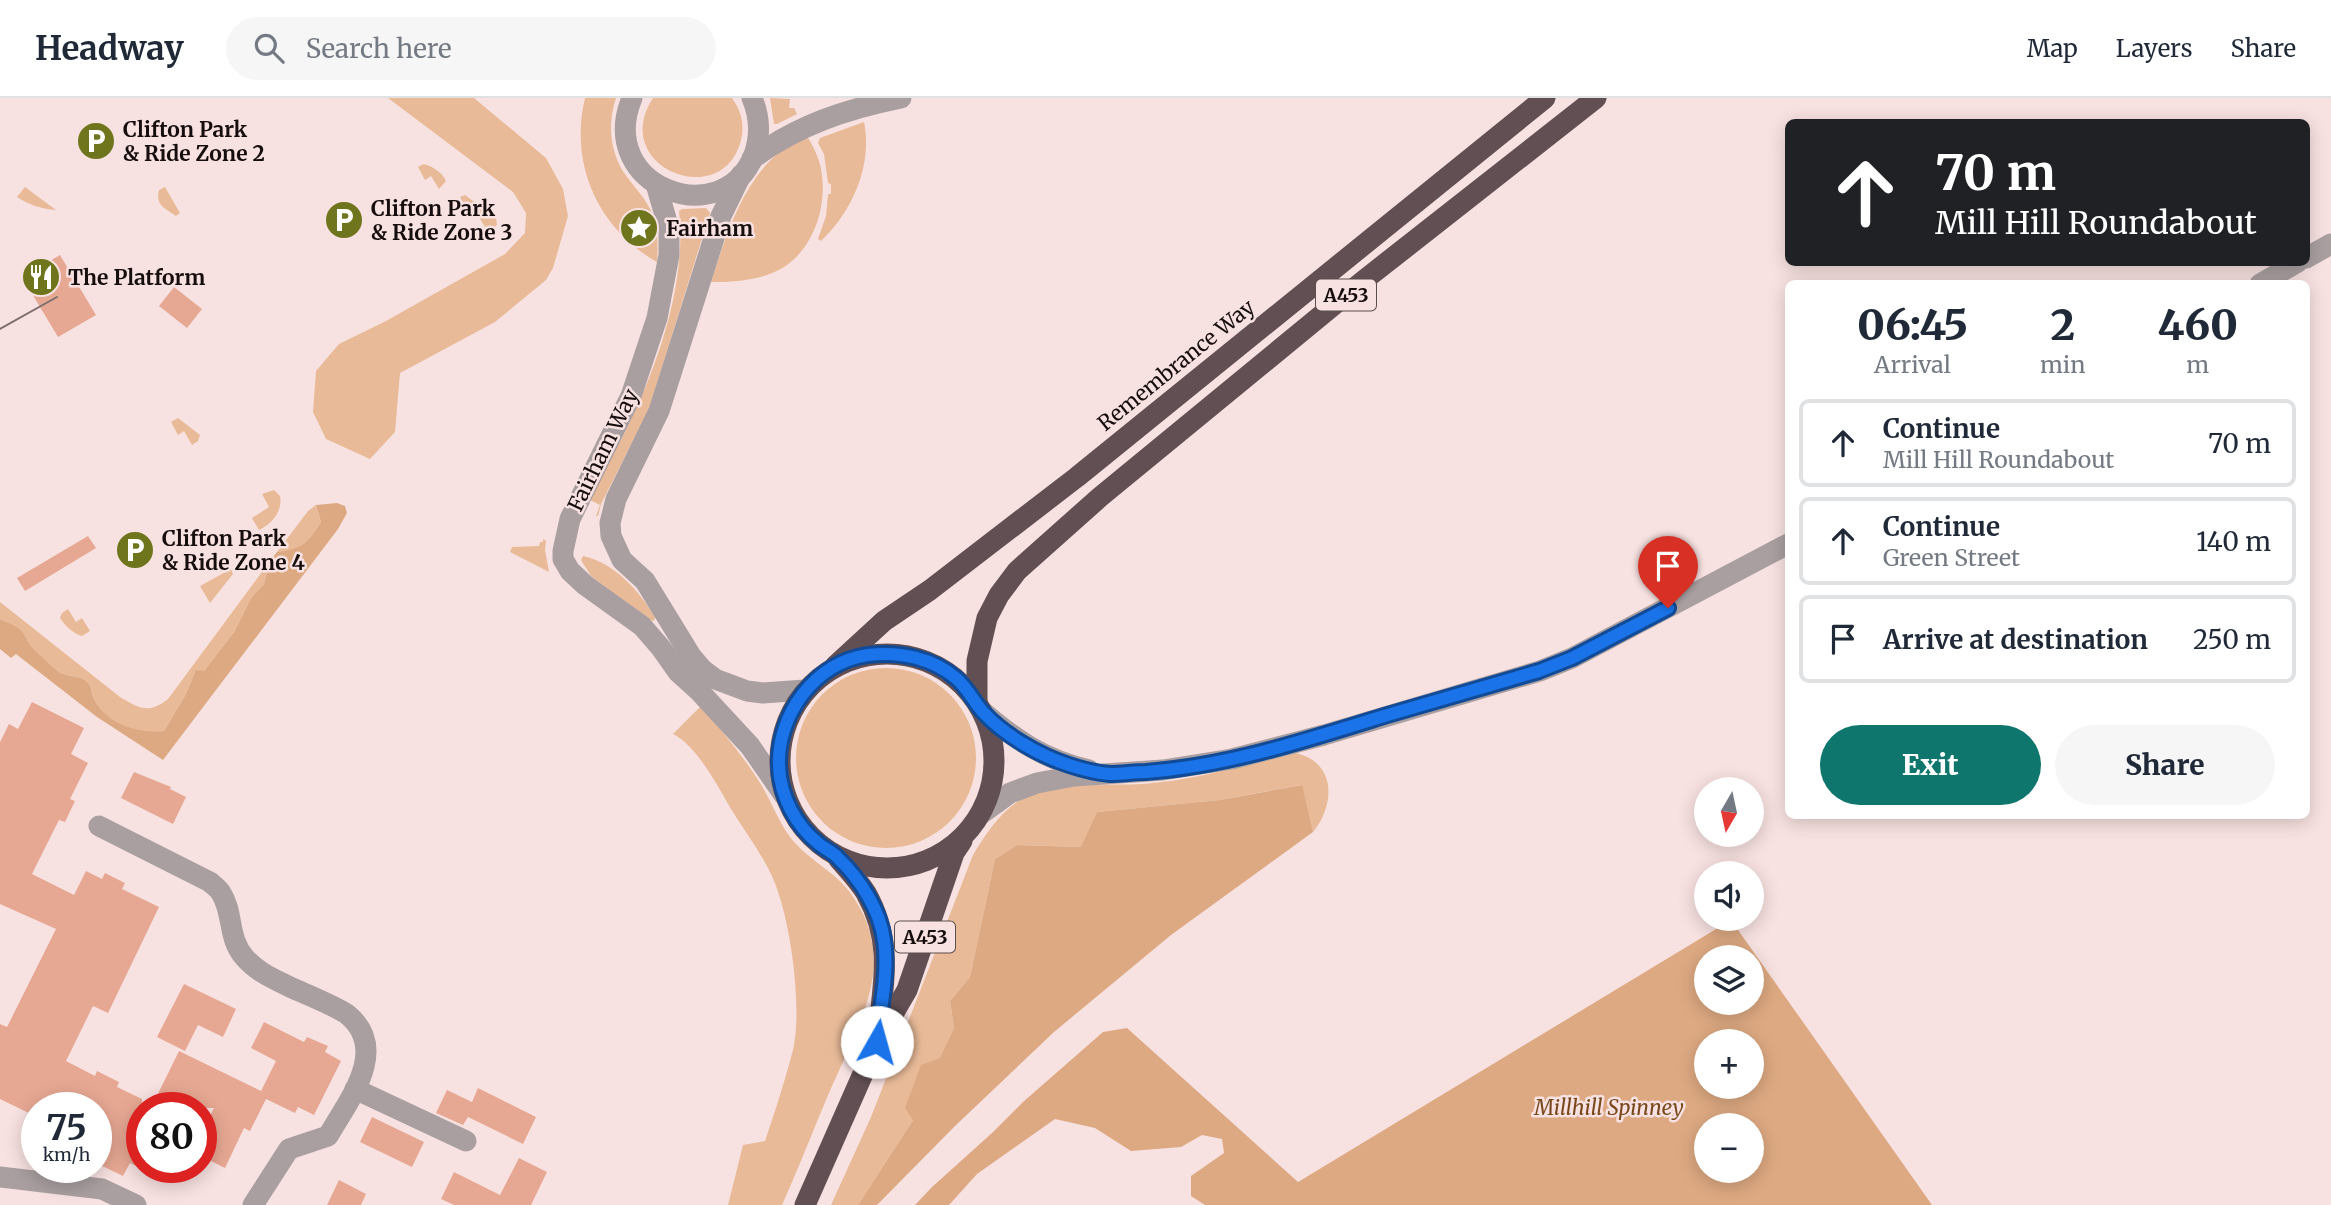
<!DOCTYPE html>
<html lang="en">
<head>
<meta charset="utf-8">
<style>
	:root { --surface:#fff; --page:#f6f6f7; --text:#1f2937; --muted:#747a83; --line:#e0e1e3; --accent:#0f766e }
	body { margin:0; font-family:Merriweather,serif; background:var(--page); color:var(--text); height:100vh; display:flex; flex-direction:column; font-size:26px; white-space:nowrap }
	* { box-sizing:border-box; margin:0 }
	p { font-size:23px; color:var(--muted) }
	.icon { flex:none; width:38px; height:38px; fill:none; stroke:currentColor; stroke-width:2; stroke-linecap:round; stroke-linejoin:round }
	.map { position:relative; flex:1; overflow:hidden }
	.panel { position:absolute; left:1785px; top:182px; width:525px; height:539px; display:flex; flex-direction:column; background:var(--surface); border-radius:10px; box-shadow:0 4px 18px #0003 }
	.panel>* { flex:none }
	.banner { position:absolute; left:1785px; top:21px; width:525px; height:147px; border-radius:10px; box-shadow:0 4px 18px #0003; background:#202124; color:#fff; overflow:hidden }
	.needle { width:46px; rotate:189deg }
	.buttons { position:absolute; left:1694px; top:679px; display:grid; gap:14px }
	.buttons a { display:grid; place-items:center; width:70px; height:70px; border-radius:50%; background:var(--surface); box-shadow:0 4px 18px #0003; font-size:35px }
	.speed { position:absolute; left:21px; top:994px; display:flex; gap:14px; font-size:35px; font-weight:700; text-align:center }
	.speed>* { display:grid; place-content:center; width:91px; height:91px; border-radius:50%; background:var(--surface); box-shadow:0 4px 18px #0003; line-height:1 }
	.speed small { font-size:18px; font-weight:400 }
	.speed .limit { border:10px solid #d22; background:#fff; color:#111 }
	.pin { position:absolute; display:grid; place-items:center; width:60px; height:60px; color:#fff; margin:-72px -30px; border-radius:50% 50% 50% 0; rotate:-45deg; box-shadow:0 0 7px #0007 }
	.pin .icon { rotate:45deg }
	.me { position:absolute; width:77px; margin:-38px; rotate:7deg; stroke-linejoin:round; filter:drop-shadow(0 0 5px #0008) }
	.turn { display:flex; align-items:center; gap:24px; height:147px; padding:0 35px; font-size:32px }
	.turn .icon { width:91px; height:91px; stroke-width:2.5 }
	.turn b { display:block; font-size:49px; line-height:60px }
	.eta { display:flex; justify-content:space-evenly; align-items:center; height:119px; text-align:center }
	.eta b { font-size:42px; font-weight:800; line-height:49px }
	.action { display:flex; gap:14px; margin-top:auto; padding:14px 35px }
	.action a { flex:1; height:80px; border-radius:42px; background:var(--accent); color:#fff; font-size:28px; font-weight:800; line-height:80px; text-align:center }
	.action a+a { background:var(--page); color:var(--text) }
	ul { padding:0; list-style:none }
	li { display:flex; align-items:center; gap:21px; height:88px; margin:0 14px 10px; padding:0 21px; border:4px solid var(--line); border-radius:10px }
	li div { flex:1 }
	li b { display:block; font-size:26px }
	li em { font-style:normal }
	header { display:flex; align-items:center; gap:42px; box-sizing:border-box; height:98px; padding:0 35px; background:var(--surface); border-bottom:2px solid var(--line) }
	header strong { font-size:33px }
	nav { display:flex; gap:38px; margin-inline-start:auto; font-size:24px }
	.search { width:490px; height:63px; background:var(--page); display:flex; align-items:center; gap:18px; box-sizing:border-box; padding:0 24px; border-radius:38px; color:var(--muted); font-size:26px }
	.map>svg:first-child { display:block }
	.green { fill:#e8ba98 }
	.forest { fill:#dda982; fill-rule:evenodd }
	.building { fill:#e7a893 }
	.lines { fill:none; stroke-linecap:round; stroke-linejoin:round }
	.minor { stroke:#a99fa1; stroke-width:21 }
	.highway { stroke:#614f53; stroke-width:21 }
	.tram { stroke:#7d6f6e; stroke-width:2 }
	.route-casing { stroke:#114b97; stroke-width:18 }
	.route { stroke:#1a73e8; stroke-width:12 }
	.labels { text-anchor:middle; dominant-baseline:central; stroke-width:5; stroke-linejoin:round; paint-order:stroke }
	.shield { fill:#f8e2e1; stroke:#5a4e4d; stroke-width:2 }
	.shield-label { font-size:19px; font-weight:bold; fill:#160e0e }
	.poi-label { font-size:21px; font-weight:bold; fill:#160e0e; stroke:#f8e2e1; text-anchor:start }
	.street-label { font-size:21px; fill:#160e0e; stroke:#f8e2e1 }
	.park-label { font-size:21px; font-style:italic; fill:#78471c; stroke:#f8e2e1 }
</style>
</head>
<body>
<header>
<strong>Headway</strong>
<div class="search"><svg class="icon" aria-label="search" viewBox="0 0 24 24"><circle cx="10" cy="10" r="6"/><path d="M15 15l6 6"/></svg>Search here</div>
<nav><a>Map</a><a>Layers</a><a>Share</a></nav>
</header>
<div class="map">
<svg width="2331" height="1107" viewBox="0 0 2331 1107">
	<rect width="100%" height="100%" fill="#f8e2e1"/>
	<g class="green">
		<path d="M388 0H474L546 60 563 91 568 118 553 170 546 182 495 224 400 275 395 334 370 361 326 341 313 314 316 273 339 246 386 223 505 156 525 135 526 115 513 94Z"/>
		<path d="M585 0H616C607 27 610 56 627 79 636 91 646 101 652 115 658 131 658 148 657 164 598 131 569 66 585 0Z"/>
		<path d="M653 0H732C741 12 745 27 741 42 723 115 608 69 653 0Z"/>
		<path d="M770 0 790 1 789 10H794L797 16 777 26H774Z"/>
		<path d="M864 24C873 67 852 114 821 143L818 141 826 118 828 96H831V86L828 85 824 56 818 45 820 40Z"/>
		<path d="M807 38C812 46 816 54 819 63 830 99 817 148 784 169 763 182 736 184 711 184 724 143 741 88 775 58 784 50 797 45 807 38Z"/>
		<path d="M423 66C431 67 443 75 446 83L439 91 431 78 425 82 418 69Z"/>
		<path d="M25 89 56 112C42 111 29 107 17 99Z"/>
		<path d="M165 89 180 115 176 118C165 110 155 107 159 92Z"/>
		<path d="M465 97 496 120 497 127 488 134 473 109 468 112 460 99Z"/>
		<path d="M682 111 706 110 710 115 649 311 601 406 598 418H596L600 407 590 402C599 377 616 354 627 330 658 267 687 184 679 113Z"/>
		<path d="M178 320 200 337 198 343 192 347 184 333 178 337 171 324Z"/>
		<path d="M274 392 280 398C283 413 272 426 259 432L252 420 269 409 262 396Z"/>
		<path d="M316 407 321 424C307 446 304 450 277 454L308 413Z"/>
		<path d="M543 441 546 443 545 452 549 474 510 454 512 449 539 448 540 444H543Z"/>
		<path d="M583 458C615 465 639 493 655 519L654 523 650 522 591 478 581 462Z"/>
		<path d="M270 463 264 486 251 500 234 534 204 573H196L186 596 164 633C137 635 108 627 94 601 91 596 92 590 89 586 82 576 69 580 59 574 57 573 34 551 31 548 27 543 25 535 20 531 14 526 6 524 0 521V504L120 599C140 611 149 616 168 601Z"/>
		<path d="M231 471 233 476 210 505 200 488Z"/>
		<path d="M68 511 76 524 82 520 90 533 82 538C74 536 65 528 60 520L62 515Z"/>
		<circle cx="886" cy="660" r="90"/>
		<path d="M701 608C723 634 744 659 762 688 772 705 778 722 790 739 810 765 840 774 857 805 870 825 876 852 873 876 869 913 844 960 829 995 813 1032 799 1070 782 1107H728L743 1047 765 1043C775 1013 785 983 793 952 803 909 790 813 770 774 759 752 744 732 731 711 718 688 696 647 673 636Z"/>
		<path d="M1296 655C1337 665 1335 707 1313 734L1301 687 1220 702 1097 714 1082 749 1017 747 995 761 970 879 950 903 954 930 913 1022 858 1107H831L871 1019 973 757C988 732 1006 705 1036 694 1068 683 1109 688 1143 686 1195 682 1246 667 1296 655Z"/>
	</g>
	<g class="forest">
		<path d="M337 405 345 408 347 415 338 431 163 662 97 619 16 556 11 560 0 551V521C6 524 14 526 20 531 25 535 27 543 31 548 34 551 57 573 59 574 69 580 82 576 89 586 92 590 91 596 94 601 108 627 138 635 164 633L186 596 196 572 204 573 234 534 251 500 264 486 270 463 277 454C303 450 307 446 321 424L316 407Z"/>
		<path d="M1302 687 1313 734 1171 837 1054 934 955 1028 877 1107H858L913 1022 905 1010 921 967 940 960 954 930 950 903 970 879 995 761 1017 747 1081 749 1097 714 1220 702Z"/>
		<path d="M1731 822 1932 1107H1205L1191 1098V1078L1224 1055 1222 1041 1202 1037 1181 1049 1131 1053 1095 1030 1055 1021 977 1076 949 1107H915L932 1089 992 1035 1023 1004 1103 934 1127 930 1298 1084ZM1706 859H1752V905H1706ZM1706 943H1752V989H1706ZM1706 1027H1752V1073H1706Z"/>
	</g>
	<g class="building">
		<path d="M60 157 96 217 58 239 22 179Z"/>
		<path d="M174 189 202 211 187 230 159 208Z"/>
		<path d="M88 438 96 450 25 493 17 480Z"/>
		<path d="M32 604 84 630 71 656 88 665 70 701 75 703 65 724 59 722 32 776 74 797 86 773 102 781 105 775 125 785 122 791 159 809 108 915 93 908 66 963 95 978 97 973 119 984 117 989 142 1001V1071L130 1065 123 1078 96 1065V1010H37V1019L0 1001V926L7 929 56 831 0 806V644L9 626 18 631Z"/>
		<path d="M134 674 171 689 170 691 186 699 173 726 121 700Z"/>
		<path d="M184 886 236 911 223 939 198 927 185 953 157 939Z"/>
		<path d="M264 924 304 944 307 939 328 948 325 954 341 963 314 1017 298 1009 295 1015 266 1001 250 1033 244 1030 225 1070 201 1058V1035L214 1010H151L179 953 261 993 276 963 251 950Z"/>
		<path d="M478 990 536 1019 523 1046 468 1019 463 1027 436 1015 447 992 472 1004Z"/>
		<path d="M372 1019 424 1044 412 1069 360 1044Z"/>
		<path d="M519 1060 547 1074 531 1107H454L441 1101 454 1074 500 1097Z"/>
		<path d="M339 1082 366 1096 361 1107H327Z"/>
	</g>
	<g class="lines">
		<g class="minor">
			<path d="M632 0C595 90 723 135 754 57 761 37 760 19 752 0"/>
			<path d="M752 61C797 27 847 11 901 0"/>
			<path d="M741 77 721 118 659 313 616 401 610 425 611 438 622 462 645 483 691 558 703 572 715 581 747 593 763 595 805 592"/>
			<path d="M656 86 669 131V157L657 220 631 298 570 421 563 453V461L570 473 585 487 642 528 661 550 678 574 700 594 750 648 784 697"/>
			<path d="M2306 160 2331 146"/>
			<path d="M2260 186 2298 164"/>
			<path d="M983 614C1017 643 1044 661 1089 672"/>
			<path d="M981 716 1010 695 1037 685 1074 678 1163 672 1232 661 1324 637 1540 573 1572 560 1788 446"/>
			<path d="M99 728 210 784C213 787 219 791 221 795 234 815 227 840 245 860 257 874 274 881 290 889 305 896 338 909 348 917 390 952 348 1003 328 1038L289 1051 253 1107"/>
			<path d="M355 991 466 1043"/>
			<path d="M0 1079 102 1091 136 1107"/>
		</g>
		<g class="highway">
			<circle cx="887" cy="663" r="107"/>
			<path d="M835 568 884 523 930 492 1077 379 1545 0"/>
			<path d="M977 604V563L987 520 999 497 1017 473 1100 399 1363 183 1596 0"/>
			<path d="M838 760C847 771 858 782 866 795 893 843 884 882 878 935"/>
			<path d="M805 1107 877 944 907 892 954 755 962 743"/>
		</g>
		<path class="tram" d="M0 231 57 199"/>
	</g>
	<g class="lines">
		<defs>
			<path id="route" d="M877 944C880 911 889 875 884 842 880 812 860 781 838 760 833 754 825 751 819 746 796 728 780 698 779 668 777 617 815 564 868 557 899 553 933 560 957 581 968 591 974 604 983 614 1004 637 1040 658 1069 667 1081 671 1097 675 1110 676 1122 676 1134 674 1146 674 1227 668 1307 642 1384 618 1436 603 1488 588 1539 573L1572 560 1668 510"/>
		</defs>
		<use href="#route" class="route-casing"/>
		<use href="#route" class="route"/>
	</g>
	<defs>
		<symbol id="parking-disc" viewBox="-11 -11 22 22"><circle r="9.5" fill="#6f751d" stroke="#f8e2e1"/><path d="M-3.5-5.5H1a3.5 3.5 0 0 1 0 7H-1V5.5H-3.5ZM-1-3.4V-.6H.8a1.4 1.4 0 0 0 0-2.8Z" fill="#fff"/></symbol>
		<symbol id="sight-disc" viewBox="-11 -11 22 22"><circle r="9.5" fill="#6f751d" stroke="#f8e2e1"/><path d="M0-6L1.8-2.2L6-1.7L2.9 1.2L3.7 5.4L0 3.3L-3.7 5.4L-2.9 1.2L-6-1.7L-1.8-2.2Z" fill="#fff"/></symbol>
		<symbol id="restaurant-disc" viewBox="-11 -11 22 22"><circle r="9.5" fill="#6f751d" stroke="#f8e2e1"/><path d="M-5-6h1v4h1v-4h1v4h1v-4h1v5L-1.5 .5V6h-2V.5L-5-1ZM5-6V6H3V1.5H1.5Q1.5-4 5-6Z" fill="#fff"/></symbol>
	</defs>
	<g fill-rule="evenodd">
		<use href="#parking-disc" x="74" y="21" width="44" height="44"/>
		<use href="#parking-disc" x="322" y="100" width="44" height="44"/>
		<use href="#sight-disc" x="617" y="108" width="44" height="44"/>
		<use href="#restaurant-disc" x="19" y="157" width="44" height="44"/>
		<use href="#parking-disc" x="113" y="430" width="44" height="44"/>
	</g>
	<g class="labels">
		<g class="shield">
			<rect x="1316" y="181.5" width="60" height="31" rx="5"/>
			<rect x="895" y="823.5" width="60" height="31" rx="5"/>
		</g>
		<g class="shield-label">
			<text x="1346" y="197">A453</text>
			<text x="925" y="839">A453</text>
		</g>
		<g class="poi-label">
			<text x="123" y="31">Clifton Park<tspan x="123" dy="24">&amp; Ride Zone 2</tspan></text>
			<text x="371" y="110">Clifton Park<tspan x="371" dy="24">&amp; Ride Zone 3</tspan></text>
			<text x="666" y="130">Fairham</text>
			<text x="68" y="179">The Platform</text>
			<text x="162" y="440">Clifton Park<tspan x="162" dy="24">&amp; Ride Zone 4</tspan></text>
		</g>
		<g class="street-label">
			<text transform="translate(1176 267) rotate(-39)">Remembrance Way</text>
			<text transform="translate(603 352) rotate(-64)">Fairham Way</text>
		</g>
		<g class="park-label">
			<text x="1609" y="1009">Millhill Spinney</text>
		</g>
	</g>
</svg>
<div class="buttons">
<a><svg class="needle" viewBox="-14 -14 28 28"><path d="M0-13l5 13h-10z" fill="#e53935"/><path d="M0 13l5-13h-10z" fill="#747a83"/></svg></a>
<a><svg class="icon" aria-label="sound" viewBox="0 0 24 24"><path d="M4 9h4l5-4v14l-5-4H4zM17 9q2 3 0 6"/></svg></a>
<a><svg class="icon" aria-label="layers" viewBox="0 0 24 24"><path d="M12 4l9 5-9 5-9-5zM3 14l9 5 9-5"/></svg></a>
<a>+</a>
<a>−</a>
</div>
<div class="speed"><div>75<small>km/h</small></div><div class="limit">80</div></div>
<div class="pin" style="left:1668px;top:510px;background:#d93025"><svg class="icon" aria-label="arrive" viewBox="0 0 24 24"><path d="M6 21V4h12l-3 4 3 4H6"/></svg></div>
<svg class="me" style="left:877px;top:944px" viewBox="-20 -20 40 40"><circle r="19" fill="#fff"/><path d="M0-13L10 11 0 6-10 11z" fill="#1a73e8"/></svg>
<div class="banner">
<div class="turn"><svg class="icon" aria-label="ahead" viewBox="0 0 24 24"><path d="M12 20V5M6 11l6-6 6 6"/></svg><div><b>70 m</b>Mill Hill Roundabout</div></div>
</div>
<section class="panel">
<div class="eta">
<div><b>06:45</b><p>Arrival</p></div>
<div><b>2</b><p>min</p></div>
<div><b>460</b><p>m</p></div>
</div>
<ul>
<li><svg class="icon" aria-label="ahead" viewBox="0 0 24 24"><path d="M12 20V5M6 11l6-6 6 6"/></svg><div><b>Continue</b><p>Mill Hill Roundabout</p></div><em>70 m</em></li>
<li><svg class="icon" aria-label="ahead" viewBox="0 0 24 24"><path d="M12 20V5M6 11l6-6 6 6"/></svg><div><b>Continue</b><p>Green Street</p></div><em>140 m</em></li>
<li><svg class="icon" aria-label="arrive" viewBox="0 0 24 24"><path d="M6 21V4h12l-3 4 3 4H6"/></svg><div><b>Arrive at destination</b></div><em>250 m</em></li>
</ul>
<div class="action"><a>Exit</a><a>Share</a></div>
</section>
</div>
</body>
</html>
